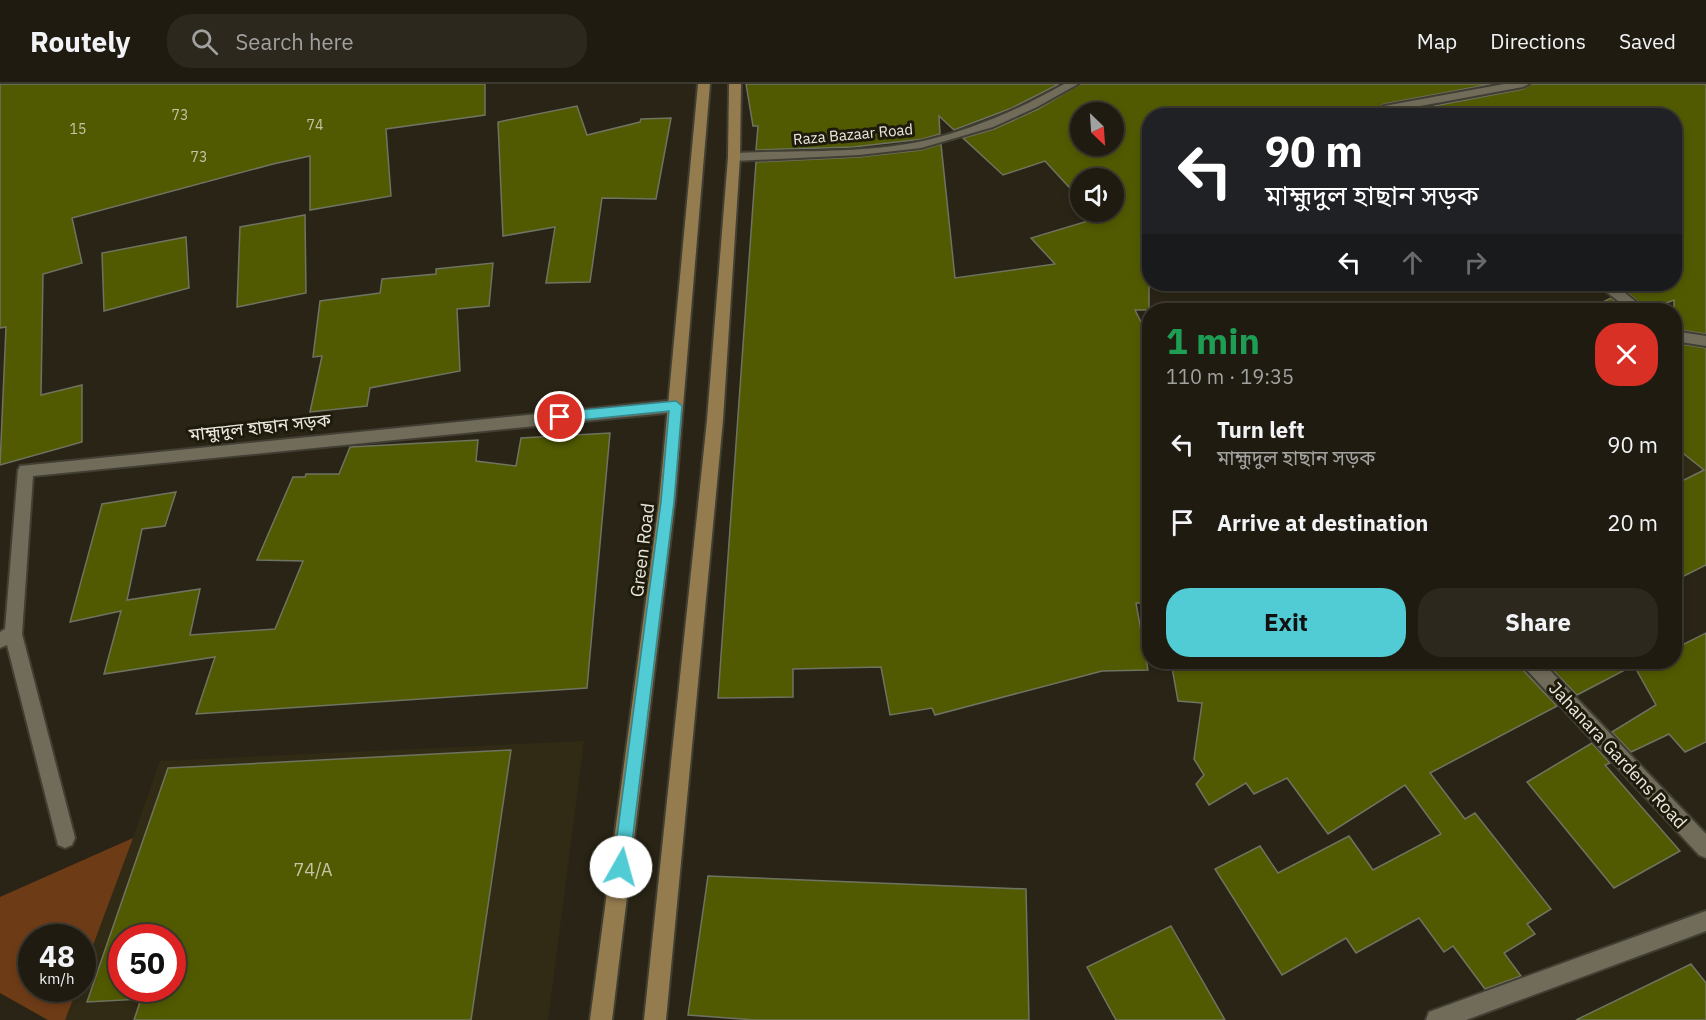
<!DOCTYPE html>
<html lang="en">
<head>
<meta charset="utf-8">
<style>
	:root { --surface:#1f1b10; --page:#2c281e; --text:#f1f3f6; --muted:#a1a19f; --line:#3c3930; --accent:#51ccd4 }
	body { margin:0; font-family:"IBM Plex Sans","Noto Sans Bengali",sans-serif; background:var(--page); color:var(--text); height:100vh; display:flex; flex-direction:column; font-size:22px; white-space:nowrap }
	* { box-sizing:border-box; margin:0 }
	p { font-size:20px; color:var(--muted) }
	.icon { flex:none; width:33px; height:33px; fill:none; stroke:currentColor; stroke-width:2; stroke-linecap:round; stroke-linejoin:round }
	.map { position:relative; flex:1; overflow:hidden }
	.panel { position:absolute; left:1142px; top:219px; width:540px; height:366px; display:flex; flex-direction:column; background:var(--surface); border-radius:24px; box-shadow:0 3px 9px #0003,0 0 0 2px var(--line) }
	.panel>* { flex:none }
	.hud { position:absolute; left:1142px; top:24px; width:540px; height:183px; border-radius:24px; box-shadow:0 3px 9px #0003,0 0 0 2px var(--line); background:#202124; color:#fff; overflow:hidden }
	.needle { width:39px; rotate:155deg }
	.controls { position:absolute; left:1070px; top:18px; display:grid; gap:12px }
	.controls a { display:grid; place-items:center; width:54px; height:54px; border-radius:50%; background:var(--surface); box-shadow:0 3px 9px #0003,0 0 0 2px var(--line); font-size:30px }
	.speed { position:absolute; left:18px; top:840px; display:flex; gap:12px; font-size:30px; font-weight:700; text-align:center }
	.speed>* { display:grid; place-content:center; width:78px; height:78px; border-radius:50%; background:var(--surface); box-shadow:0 3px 9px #0003,0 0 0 2px var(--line); line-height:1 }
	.speed small { font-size:15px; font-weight:400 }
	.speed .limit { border:9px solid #d22; background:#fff; color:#111 }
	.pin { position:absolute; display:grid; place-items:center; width:51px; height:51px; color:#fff; margin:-26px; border:3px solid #fff; border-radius:50%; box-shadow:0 2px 6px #0007 }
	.me { position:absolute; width:66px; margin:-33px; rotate:7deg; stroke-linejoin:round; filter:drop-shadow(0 0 4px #0008) }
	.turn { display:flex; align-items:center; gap:21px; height:126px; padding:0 24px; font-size:27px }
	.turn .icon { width:78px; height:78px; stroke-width:2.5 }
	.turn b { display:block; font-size:42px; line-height:51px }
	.lanes { display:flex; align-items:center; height:57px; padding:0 24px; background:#0003; justify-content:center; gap:30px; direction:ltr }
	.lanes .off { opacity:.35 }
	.round { display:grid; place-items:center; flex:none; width:63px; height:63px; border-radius:24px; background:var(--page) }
	.head { display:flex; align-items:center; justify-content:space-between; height:102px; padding:0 24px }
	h1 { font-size:36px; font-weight:800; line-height:45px; color:#1e9e55 }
	.button { display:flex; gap:12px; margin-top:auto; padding:12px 24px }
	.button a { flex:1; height:69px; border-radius:24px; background:var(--accent); color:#111; font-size:24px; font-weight:800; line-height:69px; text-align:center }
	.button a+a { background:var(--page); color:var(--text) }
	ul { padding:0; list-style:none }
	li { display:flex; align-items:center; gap:18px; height:78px; padding:0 24px }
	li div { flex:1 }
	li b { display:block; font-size:22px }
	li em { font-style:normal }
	header { display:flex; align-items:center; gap:36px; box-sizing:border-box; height:84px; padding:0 30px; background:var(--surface); border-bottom:2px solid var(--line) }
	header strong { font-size:28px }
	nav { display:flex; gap:33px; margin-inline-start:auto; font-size:21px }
	.search { width:420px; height:54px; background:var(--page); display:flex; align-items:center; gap:15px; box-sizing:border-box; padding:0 21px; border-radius:24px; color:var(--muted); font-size:22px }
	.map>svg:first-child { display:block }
	.built { fill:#312b15; fill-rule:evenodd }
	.green { fill:#6e3b17 }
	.building { fill:#515a00; stroke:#6f7361; stroke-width:1.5; fill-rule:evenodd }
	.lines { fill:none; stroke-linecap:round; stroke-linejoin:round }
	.minor-casing { stroke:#413e33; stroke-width:4 }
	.secondary-casing { stroke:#413e33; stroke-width:4 }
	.minor { fill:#716c5a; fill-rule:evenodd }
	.secondary { fill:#957c4e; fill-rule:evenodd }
	.route { fill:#51ccd4; stroke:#35858a; stroke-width:1.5 }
	.labels { text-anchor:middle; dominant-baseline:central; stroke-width:6; stroke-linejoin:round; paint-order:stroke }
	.far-number-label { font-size:14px; fill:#c4c5a7 }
	.far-street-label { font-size:15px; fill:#ebe9df; stroke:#1f1b0c }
	.street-label { font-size:18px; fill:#ebe9df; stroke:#1f1b0c }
	.near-number-label { font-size:18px; fill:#c4c5a7 }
</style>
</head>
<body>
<header>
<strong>Routely</strong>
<div class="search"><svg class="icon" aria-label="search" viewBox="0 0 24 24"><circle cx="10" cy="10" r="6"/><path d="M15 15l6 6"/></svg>Search here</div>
<nav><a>Map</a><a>Directions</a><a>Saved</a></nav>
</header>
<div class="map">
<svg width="1706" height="936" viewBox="0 0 1706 936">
	<rect width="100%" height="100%" fill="#292415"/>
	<g class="built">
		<path d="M1674 331 1706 355V409L1674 421Z"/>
		<path d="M584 657 548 936H48L0 909V813L133 754 160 677ZM32 854H82V904H32ZM122 854H172V904H122Z"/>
	</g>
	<path class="green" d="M133 754 83 888 82 854H32V904L77 905 65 936H48L0 909V813Z"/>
	<g class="building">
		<path d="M0 0H485V31L386 45 391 112 310 126V72L273 80 72 134 82 179 43 190 41 311 82 301V358L0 381 6 243 0 244Z"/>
		<path d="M746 0H1059L1012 24 954 46 939 32 940 50 923 55 853 63 756 66 758 42H753Z"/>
		<path d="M1080 0H1492L1384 20 1376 25 1381 32H1149V226H1135L1149 254V519H1136L1148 586 1102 587 935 631 932 624 890 631 881 583 793 585V613L718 614 756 78 859 73 921 66 941 60 955 194 1055 180 1031 154 1098 134 1092 128H1113V94H1080V115L1045 77 1003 91 963 54 994 45 1038 25ZM1080 28H1113V62H1080Z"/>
		<path d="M1531 0H1706V250L1674 245V216L1648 226 1626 207 1640 200H1674V32H1399L1397 29 1523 5Z"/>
		<path d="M577 22 587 51 640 38 641 35 671 34 656 115 602 114 590 198 546 199 555 143 503 152 498 38Z"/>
		<path d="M305 131 306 209 237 223 240 143Z"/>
		<path d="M186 153 189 204 104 227 102 169Z"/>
		<path d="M493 179 489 222 457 225 460 287 370 304 367 322 310 328 322 272 313 273 320 217 380 209 382 195 436 190V185Z"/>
		<path d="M1611 214 1627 226H1586Z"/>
		<path d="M1674 259 1706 264V481L1674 497V401L1704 386 1674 362Z"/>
		<path d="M610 349 587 604 196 630 215 573 104 590 121 527 70 538 102 420 176 408 165 442 142 445 127 516 200 505 190 551 275 545 303 477 257 476 293 393H305L306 390H339L350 363 478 356 476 377 516 382 521 354Z"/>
		<path d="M1706 549V658L1685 668 1669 650 1631 668 1612 648 1656 621 1636 585 1651 578H1674V565Z"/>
		<path d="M1171 578H1520L1523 586 1557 622 1430 689 1465 735 1475 729 1551 825 1527 840 1535 850 1504 869 1521 892 1485 905 1453 862 1444 868 1419 834 1356 869 1346 854 1282 891 1215 785 1260 762 1278 789 1349 752 1373 786 1441 750 1405 701 1328 750 1287 694 1254 710 1246 699 1209 721 1196 700 1204 691 1194 675 1202 619 1178 617Z"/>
		<path d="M1545 578H1640L1577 611Z"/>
		<path d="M1592 659 1610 679 1605 681 1680 767 1614 804 1527 698Z"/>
		<path d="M511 666 471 936H134L141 915 87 918 168 684ZM122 854H172V904H122Z"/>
		<path d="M708 792 1026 805 1029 936H755L688 931Z"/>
		<path d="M1171 842 1225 936H1116L1087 883Z"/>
		<path d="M1691 880 1706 899V936H1576Z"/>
	</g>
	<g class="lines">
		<defs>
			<g id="minor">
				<path d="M1064 0H1078L1037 23 993 43 921 64 859 71 734 77 728 73 734 69C796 66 862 70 923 57 972 46 1020 25 1064 0Z"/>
				<path d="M1504 0H1529L1523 3 1393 27 1397 32H1384L1378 25 1384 22Z"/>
				<path d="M1599 200H1614L1646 226H1630L1600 203Z"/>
				<path d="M1674 247 1706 252V262L1674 257Z"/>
				<path d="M676 316 681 318 683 322 681 326 676 328 33 392 22 550 75 754 72 761 65 764 58 761 7 561 0 564V548L5 545 18 386 20 382Z"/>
				<path d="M1522 578H1542L1706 750V774L1699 771 1525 584Z"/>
				<path d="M1706 827V847L1466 936H1426L1429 928 1437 925Z"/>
			</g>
			<g id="secondary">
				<path d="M698 0H710L675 418 612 936H590L659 418Z"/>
				<path d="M729 0H741L740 73 723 336 666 936H644L707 336 728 73Z"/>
			</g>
		</defs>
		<use href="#minor" class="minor-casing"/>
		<use href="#secondary" class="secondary-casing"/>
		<use href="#minor" class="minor"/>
		<use href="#secondary" class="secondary"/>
	</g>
	<path class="route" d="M676 317 682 322 674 418 629 783 627 789 621 791 615 789 613 783 661 418 669 327 560 338 553 333 560 328Z"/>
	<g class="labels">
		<g class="far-number-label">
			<text x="180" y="31">73</text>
			<text x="315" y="41">74</text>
			<text x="78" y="45">15</text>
			<text x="199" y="73">73</text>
		</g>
		<g class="far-street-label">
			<text transform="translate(853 50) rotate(-5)">Raza Bazaar Road</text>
		</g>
		<g class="street-label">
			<text transform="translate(260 343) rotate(-6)">মাহ্মুদুল হাছান সড়ক</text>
			<text transform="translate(642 466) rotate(-83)">Green Road</text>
			<text transform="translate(1618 671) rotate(47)">Jahanara Gardens Road</text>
		</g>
		<g class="near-number-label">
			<text x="313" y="785">74/A</text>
		</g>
	</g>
</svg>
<div class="controls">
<a><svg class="needle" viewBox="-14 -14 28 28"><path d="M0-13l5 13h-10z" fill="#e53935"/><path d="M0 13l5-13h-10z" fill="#a1a19f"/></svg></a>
<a><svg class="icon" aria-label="sound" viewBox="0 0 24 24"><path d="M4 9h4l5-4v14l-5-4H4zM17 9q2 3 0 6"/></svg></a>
</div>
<div class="speed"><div>48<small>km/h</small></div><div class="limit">50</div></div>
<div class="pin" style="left:560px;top:333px;background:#d93025"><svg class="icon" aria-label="arrive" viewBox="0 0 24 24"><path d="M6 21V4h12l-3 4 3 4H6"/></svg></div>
<svg class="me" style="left:621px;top:783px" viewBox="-20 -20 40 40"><circle r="19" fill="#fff"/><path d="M0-13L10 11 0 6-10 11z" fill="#51ccd4"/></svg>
<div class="hud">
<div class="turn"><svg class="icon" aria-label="left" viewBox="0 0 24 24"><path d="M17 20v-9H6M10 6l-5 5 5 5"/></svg><div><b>90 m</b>মাহ্মুদুল হাছান সড়ক</div></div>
<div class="lanes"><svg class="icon" aria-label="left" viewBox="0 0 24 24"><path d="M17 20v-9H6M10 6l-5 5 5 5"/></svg><svg class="icon off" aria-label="ahead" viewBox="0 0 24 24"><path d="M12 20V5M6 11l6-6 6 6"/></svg><svg class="icon off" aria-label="right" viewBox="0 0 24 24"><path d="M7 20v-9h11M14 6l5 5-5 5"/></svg></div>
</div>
<section class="panel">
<div class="head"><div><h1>1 min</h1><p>110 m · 19:35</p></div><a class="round" style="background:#d93025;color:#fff"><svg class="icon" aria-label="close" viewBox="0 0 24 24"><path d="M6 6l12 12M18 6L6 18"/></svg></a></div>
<ul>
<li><svg class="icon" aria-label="left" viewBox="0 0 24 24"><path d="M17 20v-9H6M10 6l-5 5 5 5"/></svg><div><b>Turn left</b><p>মাহ্মুদুল হাছান সড়ক</p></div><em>90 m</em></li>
<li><svg class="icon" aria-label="arrive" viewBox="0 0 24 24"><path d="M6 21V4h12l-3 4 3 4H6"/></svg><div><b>Arrive at destination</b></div><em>20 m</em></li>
</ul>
<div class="button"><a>Exit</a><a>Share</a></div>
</section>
</div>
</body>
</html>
